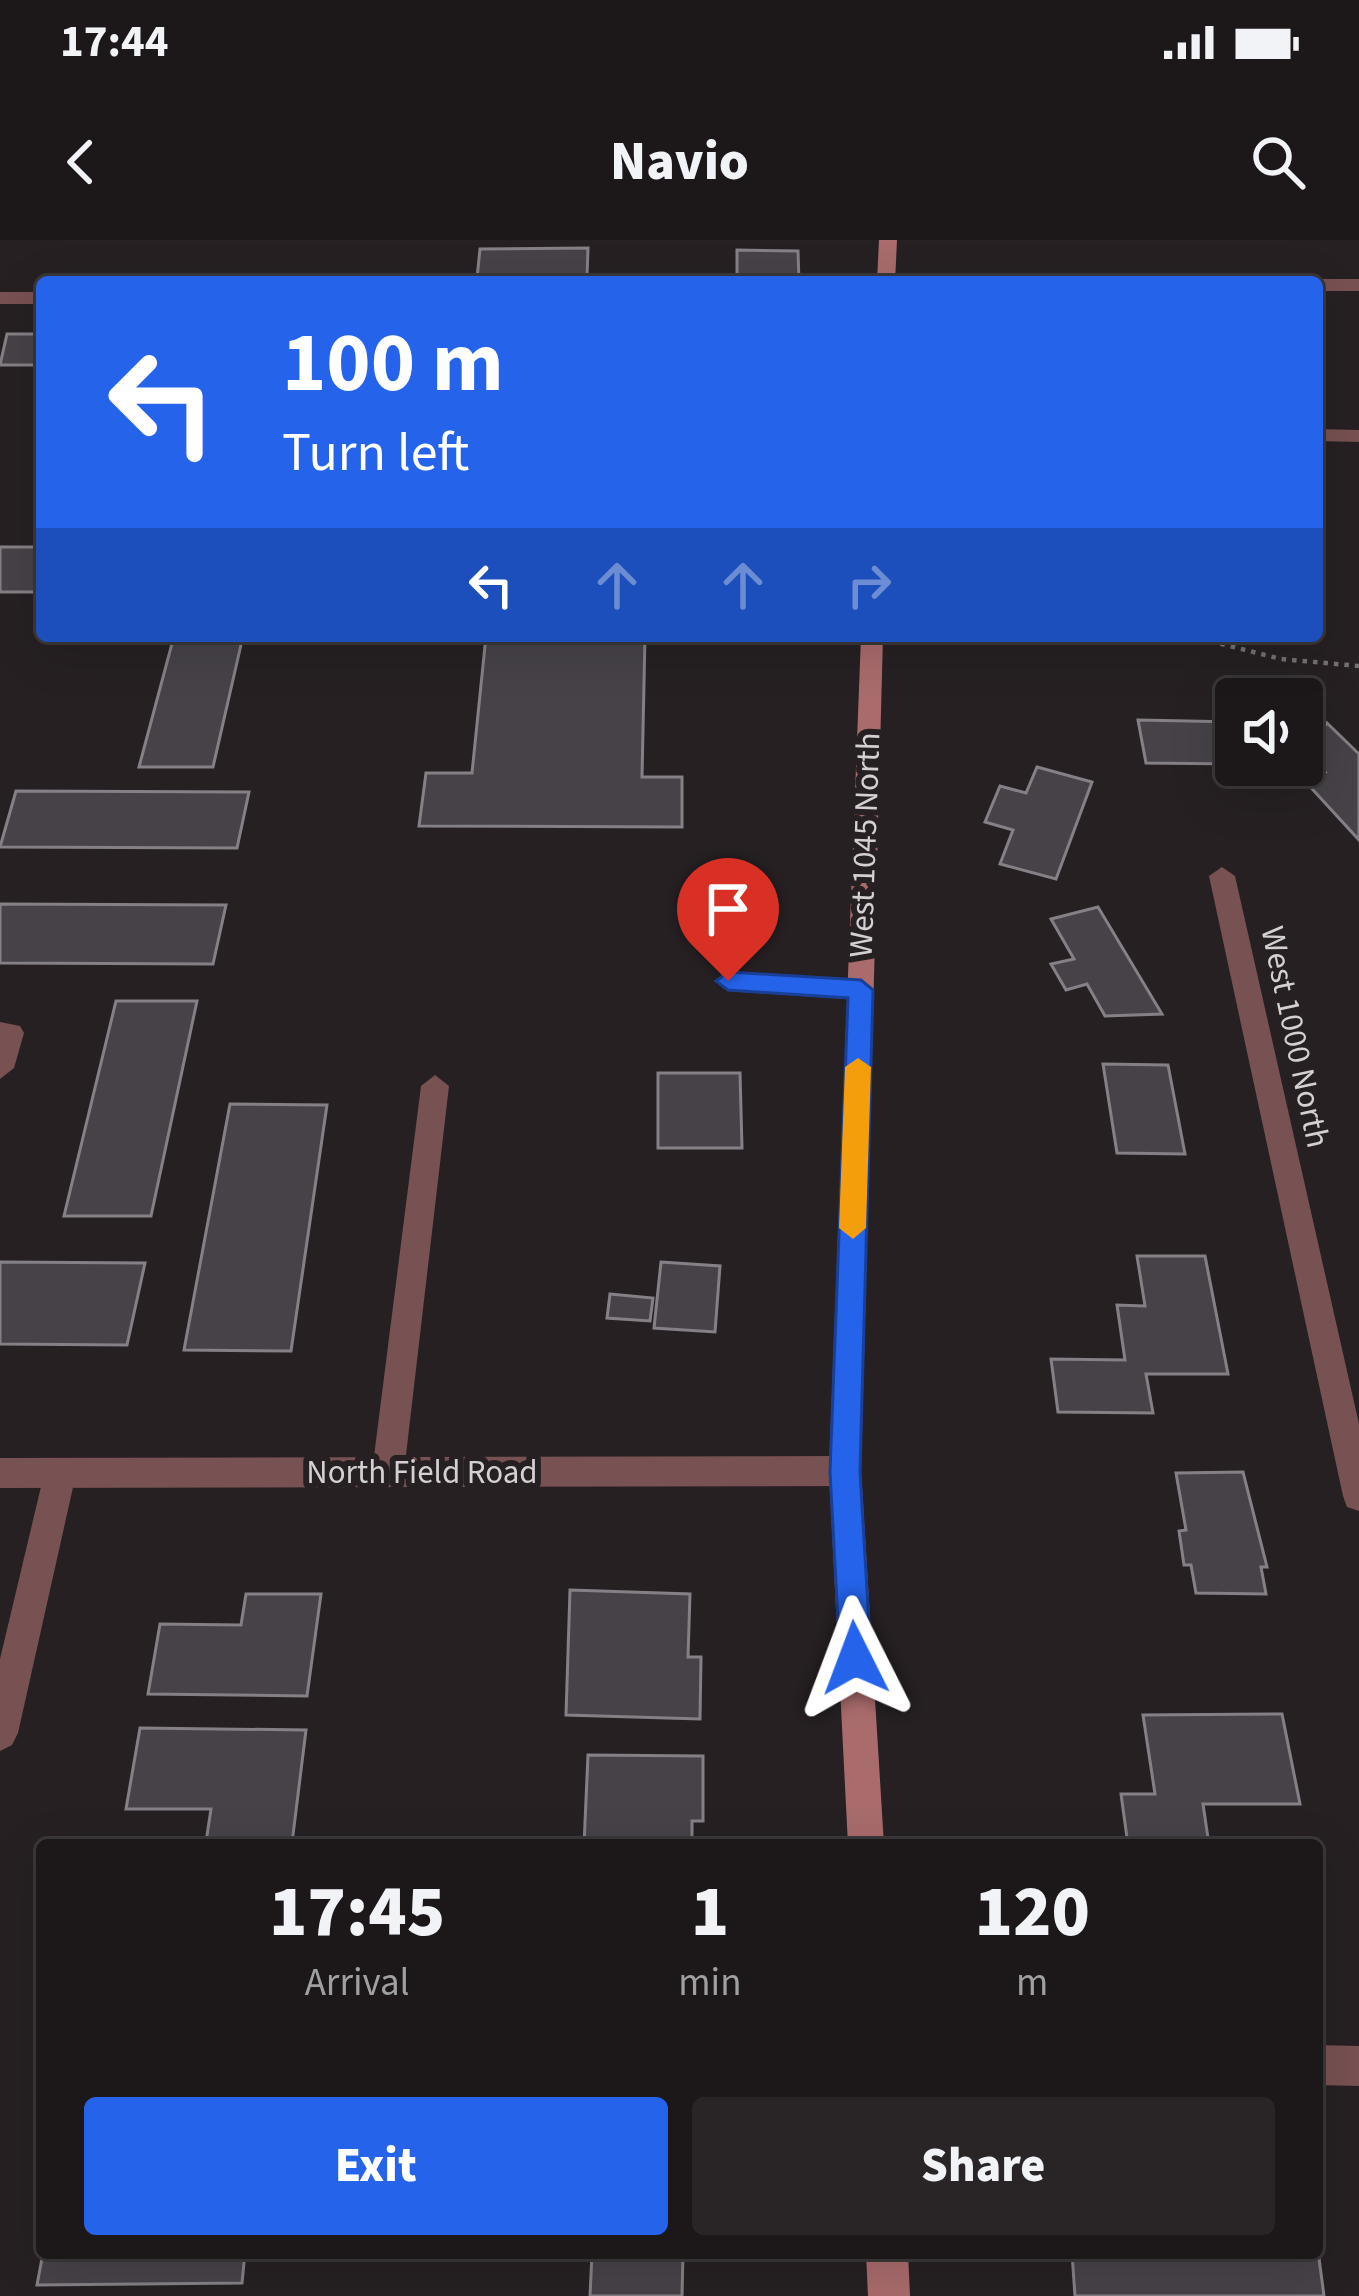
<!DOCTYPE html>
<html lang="en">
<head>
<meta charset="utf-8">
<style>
	:root { --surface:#1c181a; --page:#292527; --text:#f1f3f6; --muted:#a0a0a2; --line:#3a3739; --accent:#2563eb }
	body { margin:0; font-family:"Source Sans 3",sans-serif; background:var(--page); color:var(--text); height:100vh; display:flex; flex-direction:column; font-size:45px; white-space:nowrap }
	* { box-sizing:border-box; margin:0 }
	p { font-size:39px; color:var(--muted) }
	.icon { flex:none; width:66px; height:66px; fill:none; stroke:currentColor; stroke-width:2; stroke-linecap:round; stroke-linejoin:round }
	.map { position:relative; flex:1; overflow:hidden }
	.panel { position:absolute; left:36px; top:1599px; width:1287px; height:420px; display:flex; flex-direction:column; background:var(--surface); border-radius:12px; box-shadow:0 12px 48px #0002,0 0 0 3px var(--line) }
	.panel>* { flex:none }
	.top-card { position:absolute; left:36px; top:36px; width:1287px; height:366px; border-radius:12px; box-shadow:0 12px 48px #0002,0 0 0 3px var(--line); background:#2563eb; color:#fff; overflow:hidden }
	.tools { position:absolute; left:1215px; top:438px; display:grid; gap:24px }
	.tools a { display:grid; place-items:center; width:108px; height:108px; border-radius:12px; background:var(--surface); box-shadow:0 12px 48px #0002,0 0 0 3px var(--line); font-size:60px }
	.pin { position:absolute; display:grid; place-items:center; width:102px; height:102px; color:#fff; margin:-123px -51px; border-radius:50% 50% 50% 0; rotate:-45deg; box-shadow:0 0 12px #0007 }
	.pin .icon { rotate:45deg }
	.me { position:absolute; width:132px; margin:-66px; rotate:357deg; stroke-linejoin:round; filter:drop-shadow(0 0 9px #0008) }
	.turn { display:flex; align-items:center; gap:42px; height:252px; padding:0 48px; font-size:54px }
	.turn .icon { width:156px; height:156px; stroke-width:2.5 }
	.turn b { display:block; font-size:84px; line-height:102px }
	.lanes { display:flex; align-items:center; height:114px; padding:0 48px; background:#0003; justify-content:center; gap:60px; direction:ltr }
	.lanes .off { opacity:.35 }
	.eta { display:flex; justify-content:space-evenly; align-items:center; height:204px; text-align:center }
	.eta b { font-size:72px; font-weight:800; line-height:84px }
	.cta { display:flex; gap:24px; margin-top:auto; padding:24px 48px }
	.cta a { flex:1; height:138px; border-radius:12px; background:var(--accent); color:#fff; font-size:48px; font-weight:800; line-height:138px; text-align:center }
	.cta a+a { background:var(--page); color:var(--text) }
	.status { display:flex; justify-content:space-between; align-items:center; height:84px; padding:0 60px; background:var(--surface); direction:ltr }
	.status svg { height:33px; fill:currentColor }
	header { display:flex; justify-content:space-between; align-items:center; height:156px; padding:0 48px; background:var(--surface); font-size:54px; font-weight:800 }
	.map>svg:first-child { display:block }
	.building { fill:#464248; stroke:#848086; stroke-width:3 }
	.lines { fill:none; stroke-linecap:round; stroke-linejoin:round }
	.path { stroke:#757072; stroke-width:4.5; stroke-dasharray:4.5 6; stroke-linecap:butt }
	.service { fill:#785152; fill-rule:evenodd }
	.minor { fill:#785152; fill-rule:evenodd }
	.tertiary { fill:#785152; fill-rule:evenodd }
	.secondary { fill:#a96b6c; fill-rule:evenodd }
	.route { fill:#2563eb; stroke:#184099; stroke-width:3 }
	.slow { fill:#f59e0b }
	.labels { text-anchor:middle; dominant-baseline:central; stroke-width:12; stroke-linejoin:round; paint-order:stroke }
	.street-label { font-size:33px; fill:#d4d0d2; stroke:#262023 }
</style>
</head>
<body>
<div class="status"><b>17:44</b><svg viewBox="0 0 49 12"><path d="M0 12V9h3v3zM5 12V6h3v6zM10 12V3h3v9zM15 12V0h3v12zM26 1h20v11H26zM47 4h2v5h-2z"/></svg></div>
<header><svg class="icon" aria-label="back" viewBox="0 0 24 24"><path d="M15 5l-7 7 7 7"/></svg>Navio<svg class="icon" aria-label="search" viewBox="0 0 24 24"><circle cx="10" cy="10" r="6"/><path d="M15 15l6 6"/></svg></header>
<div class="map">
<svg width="1359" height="2056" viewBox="0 0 1359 2056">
	<rect width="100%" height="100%" fill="#262023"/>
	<g class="building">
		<path d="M588 8 587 37 477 38 480 9Z"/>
		<path d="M737 10 798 11 799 42 737 41Z"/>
		<path d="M7 94H42V125H0Z"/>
		<rect x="0" y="307" width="42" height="45"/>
		<path d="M174 396H243L213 527H139Z"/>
		<path d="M486 396H645L642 537H682V587L419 586 426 533H472Z"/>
		<path d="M1138 480 1236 482V524L1146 523Z"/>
		<path d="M1327 483 1359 514V600L1303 539 1325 532 1305 511Z"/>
		<path d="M1037 527 1092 542 1056 639 1000 624 1013 590 985 582 1000 546 1026 553Z"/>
		<path d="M16 551 249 552 237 608 0 607Z"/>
		<path d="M0 664 226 665 213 724 0 723Z"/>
		<path d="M1098 667 1162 774 1105 776 1087 744 1066 750 1051 724 1074 719 1051 679Z"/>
		<path d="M116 761H197L151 976H64Z"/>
		<path d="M1103 824 1168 825 1185 914 1117 913Z"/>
		<path d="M658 833H740L742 908H658Z"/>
		<path d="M230 864 327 865 291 1111 184 1110Z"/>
		<path d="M1137 1016H1205L1228 1134H1146L1153 1173 1058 1172 1051 1119 1125 1120 1117 1065 1145 1066Z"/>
		<path d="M0 1022 145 1023 127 1105 0 1104Z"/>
		<path d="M661 1022 720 1026 715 1092 654 1088Z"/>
		<path d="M610 1054 653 1058 650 1081 607 1078Z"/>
		<path d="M1243 1232 1267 1327H1261L1266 1354 1196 1353 1191 1325H1184L1179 1291 1186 1290 1176 1233Z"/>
		<path d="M570 1350 690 1354 688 1417H701L700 1479 566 1475Z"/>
		<path d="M246 1354H321L307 1456 148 1454 160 1384 241 1385Z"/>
		<path d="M1282 1474 1300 1564H1203L1209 1605H1128L1121 1554H1155L1143 1475Z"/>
		<path d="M140 1488 306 1490 292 1603 206 1602 211 1569H126Z"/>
		<path d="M588 1515 703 1516V1581H692V1605H584Z"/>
		<path d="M1317 2003 1324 2056H1075L1072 2013H1317Z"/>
		<path d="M43 2013H245L242 2043 37 2045Z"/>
		<path d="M592 2013H683L682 2056H590Z"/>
	</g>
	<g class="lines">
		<path class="path" d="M1190 396 1281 419 1359 426"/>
		<g class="service">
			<path d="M728 731 861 740 874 750 861 760 728 751 715 741Z"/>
			<path d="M0 782 20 786 24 793 14 828 0 839Z"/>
			<path d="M435 835 449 846 404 1232 399 1242 388 1247 377 1242 372 1232 421 846Z"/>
		</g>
		<g class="minor">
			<path d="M1317 39H1359V51H1317V42H1310Z"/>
			<rect x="0" y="52" width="42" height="12"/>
			<path d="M1317 189 1359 190V202L1317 201Z"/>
			<path d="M1222 627 1235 636 1359 1184V1271L1347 1267 1343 1256 1209 636Z"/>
			<path d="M60 1219 71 1224 76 1234 18 1493 12 1505 0 1511V1419L44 1234 49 1224Z"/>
			<path d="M1317 1805 1359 1806V1846L1317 1845Z"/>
		</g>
		<path class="tertiary" d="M845 1216 856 1221 861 1231 856 1241 845 1246 0 1248V1218Z"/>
		<g class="secondary">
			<path d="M879 0H897L895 42H877Z"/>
			<path d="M861 396H883L861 1231 884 1605H848L829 1231Z"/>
			<path d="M866 2013H908L910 2056H868Z"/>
		</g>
	</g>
	<path class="route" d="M728 732 861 740 873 750 860 1232 871 1418 866 1429 855 1433 844 1429 840 1418 830 1232 848 758 728 750 716 741Z"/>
	<path class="slow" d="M858 818 871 827 866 988 853 999 839 988 845 827Z"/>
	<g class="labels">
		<g class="street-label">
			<text transform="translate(865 605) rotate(-88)">West 1045 North</text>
			<text transform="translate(1295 797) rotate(78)">West 1000 North</text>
			<text x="422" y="1232">North Field Road</text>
		</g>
	</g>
</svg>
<div class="tools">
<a><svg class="icon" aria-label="sound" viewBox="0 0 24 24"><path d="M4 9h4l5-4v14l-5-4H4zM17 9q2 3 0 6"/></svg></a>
</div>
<div class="pin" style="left:728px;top:741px;background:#d93025"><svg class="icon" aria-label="arrive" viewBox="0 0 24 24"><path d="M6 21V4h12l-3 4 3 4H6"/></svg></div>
<svg class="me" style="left:855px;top:1418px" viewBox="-20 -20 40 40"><path d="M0-17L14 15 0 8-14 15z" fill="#2563eb" stroke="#fff" stroke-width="4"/></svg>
<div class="top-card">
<div class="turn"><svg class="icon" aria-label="left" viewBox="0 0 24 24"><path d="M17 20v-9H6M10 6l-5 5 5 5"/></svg><div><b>100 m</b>Turn left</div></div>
<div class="lanes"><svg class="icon" aria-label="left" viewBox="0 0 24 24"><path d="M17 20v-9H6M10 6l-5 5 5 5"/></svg><svg class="icon off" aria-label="ahead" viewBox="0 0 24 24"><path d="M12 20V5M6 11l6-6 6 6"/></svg><svg class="icon off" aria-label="ahead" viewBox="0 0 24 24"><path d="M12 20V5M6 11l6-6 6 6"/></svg><svg class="icon off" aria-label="right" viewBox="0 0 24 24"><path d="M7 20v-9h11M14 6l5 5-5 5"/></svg></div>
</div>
<section class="panel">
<div class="eta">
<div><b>17:45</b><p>Arrival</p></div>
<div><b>1</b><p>min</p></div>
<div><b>120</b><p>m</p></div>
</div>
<div class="cta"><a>Exit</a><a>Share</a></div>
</section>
</div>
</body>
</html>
